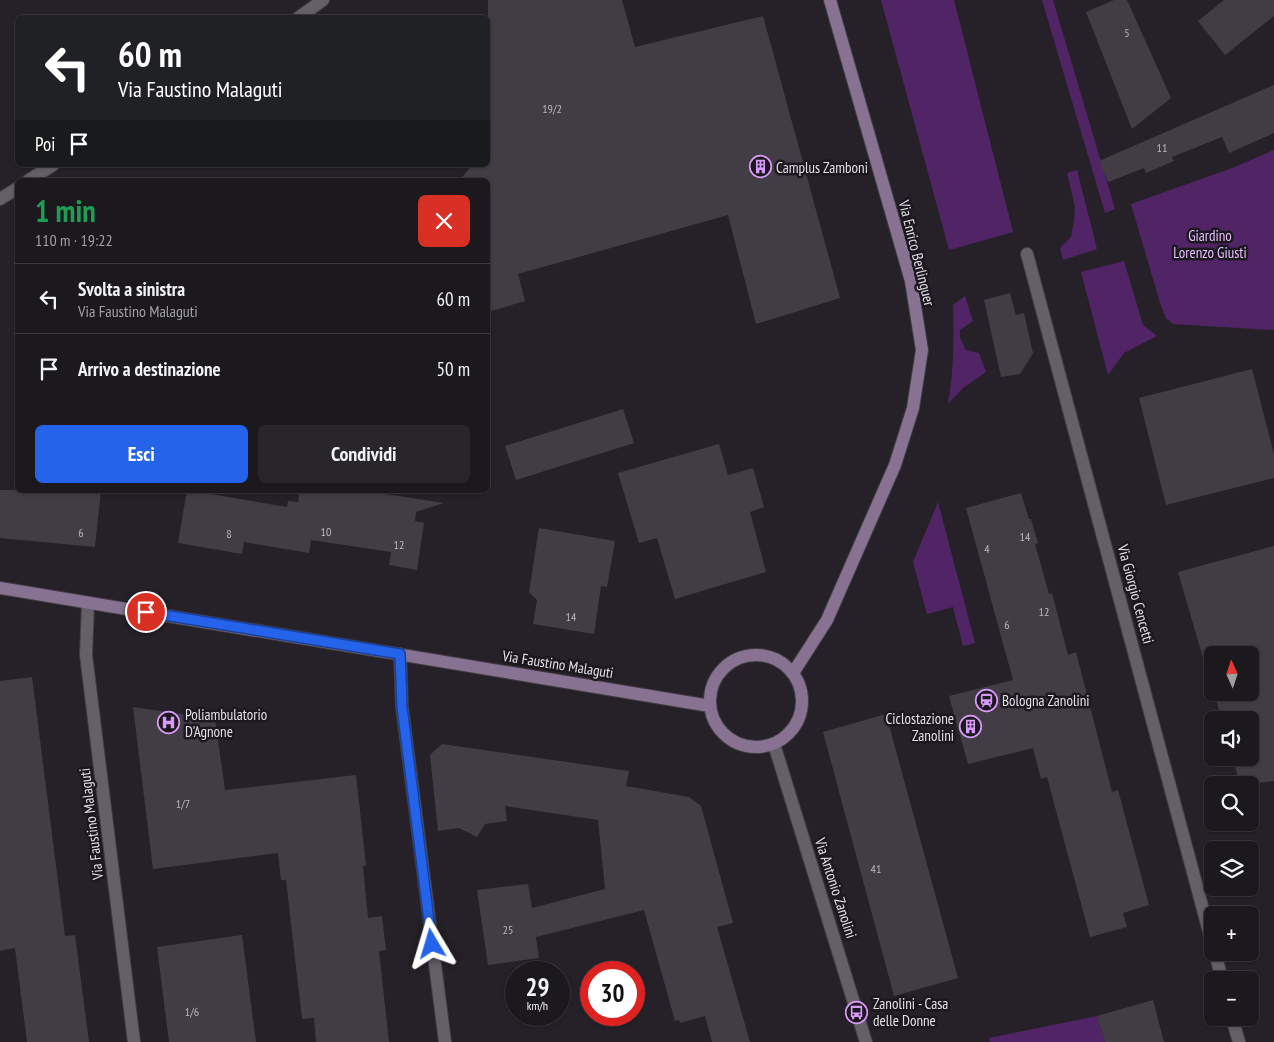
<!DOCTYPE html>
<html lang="it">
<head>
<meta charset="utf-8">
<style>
	:root { --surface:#1c191e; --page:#29262b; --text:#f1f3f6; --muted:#a0a0a4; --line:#3a383c; --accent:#2563eb }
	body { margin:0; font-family:"PT Sans Narrow",sans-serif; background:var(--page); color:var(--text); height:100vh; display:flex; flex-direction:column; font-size:19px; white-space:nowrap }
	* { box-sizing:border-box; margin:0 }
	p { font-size:16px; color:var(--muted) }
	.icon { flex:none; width:28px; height:28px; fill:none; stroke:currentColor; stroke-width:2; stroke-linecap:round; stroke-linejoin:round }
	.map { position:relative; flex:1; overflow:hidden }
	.details { position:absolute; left:15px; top:178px; width:475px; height:315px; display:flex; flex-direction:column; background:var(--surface); border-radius:8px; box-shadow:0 1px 4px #0004,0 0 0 1px var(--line) }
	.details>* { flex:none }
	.hud { position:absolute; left:15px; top:15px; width:475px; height:152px; border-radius:8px; box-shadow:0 1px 4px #0004,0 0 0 1px var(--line); background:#202124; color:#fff; overflow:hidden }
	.needle { width:32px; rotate:357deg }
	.fabs { position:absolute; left:1204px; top:646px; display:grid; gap:10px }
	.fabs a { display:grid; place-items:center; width:55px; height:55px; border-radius:8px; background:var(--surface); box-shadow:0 1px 4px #0004,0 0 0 1px var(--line); font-size:25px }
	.speed { position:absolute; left:505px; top:961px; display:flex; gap:10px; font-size:25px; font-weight:700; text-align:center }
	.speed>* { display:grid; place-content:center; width:65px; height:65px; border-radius:50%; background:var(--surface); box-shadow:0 1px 4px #0004,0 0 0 1px var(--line); line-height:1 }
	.speed small { font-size:12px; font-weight:400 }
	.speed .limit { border:8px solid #d22; background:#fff; color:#111 }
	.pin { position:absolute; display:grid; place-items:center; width:42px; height:42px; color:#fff; margin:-21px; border:2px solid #fff; border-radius:50%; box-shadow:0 1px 5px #0007 }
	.me { position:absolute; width:55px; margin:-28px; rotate:353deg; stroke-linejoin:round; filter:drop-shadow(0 0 4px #0008) }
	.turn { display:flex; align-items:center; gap:18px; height:105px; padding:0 20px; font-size:22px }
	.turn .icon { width:65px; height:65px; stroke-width:2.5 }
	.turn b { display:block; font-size:35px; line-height:42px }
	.then { display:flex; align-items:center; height:48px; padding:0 20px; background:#0003; gap:10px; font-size:19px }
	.round { display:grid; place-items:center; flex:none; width:52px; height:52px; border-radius:8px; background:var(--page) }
	.headline { display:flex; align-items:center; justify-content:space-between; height:85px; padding:0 20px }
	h1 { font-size:30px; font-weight:600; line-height:38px; color:#1e9e55 }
	.cta { display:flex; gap:10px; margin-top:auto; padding:10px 20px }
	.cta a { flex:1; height:58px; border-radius:8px; background:var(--accent); color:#fff; font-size:20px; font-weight:600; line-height:58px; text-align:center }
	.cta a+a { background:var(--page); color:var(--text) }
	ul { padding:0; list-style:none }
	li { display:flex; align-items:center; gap:15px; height:70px; padding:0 20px; border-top:1px solid var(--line) }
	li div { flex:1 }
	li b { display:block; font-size:19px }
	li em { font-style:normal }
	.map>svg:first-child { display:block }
	.green { fill:#512466 }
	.building { fill:#423d45 }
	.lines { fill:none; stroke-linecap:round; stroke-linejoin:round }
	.minor-casing { stroke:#423e44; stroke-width:14 }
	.tertiary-casing { stroke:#423e44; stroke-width:14 }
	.secondary-casing { stroke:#423e44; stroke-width:14 }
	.minor { stroke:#655f68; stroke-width:12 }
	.tertiary { stroke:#655f68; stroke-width:12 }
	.secondary { stroke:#877391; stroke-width:12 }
	.route-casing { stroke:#184099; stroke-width:12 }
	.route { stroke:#2563eb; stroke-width:9 }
	.labels { text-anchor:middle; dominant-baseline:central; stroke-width:5; stroke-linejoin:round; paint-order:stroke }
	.number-label { font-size:12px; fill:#bbb7bc }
	.poi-label { font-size:15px; fill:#e3e0e4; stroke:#1c181f; text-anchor:start }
	.park-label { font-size:15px; fill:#e8bffe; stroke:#1c181f }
	.street-label { font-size:15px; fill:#e3e0e4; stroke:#1c181f }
</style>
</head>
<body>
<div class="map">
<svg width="1274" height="1042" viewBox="0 0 1274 1042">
	<rect width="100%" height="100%" fill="#262128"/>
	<g class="green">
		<path d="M881 0H954L1013 232 949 250Z"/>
		<path d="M1042 0H1053L1115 209 1105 213Z"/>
		<path d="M1274 150V330L1173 324 1166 318 1160 303 1131 204 1235 167Z"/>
		<path d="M1077 170 1097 249 1063 260 1060 248 1071 237 1074 221 1075 207 1067 173Z"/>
		<path d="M1124 261 1143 325 1157 336 1124 353 1108 375 1081 272Z"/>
		<path d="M965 296 973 321 960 330V338L966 350 979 353 986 372 963 388 948 404C954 370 954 339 953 305Z"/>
		<path d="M938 502 975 643 963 646 953 607 927 614 913 562Z"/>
		<path d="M1097 1016 1105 1042H990L989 1038Z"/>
	</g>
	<g class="building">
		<path d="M488 0H622L635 47 763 16 840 298 756 324 728 215 518 274 525 301 488 312V180H460L472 165H488Z"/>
		<path d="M1114 0H1127L1171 98 1132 129 1086 12Z"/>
		<path d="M1224 0H1274V16L1225 55 1198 21Z"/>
		<path d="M1274 85V133L1229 153 1222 137 1172 157 1174 161 1146 173 1144 168 1108 182 1099 161Z"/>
		<path d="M1010 293 1016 315 1024 313 1033 353 1020 374 1001 377 984 300Z"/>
		<path d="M1252 369 1274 454V478L1166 505 1139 398Z"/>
		<path d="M623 409 634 443 516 480 505 446Z"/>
		<path d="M719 444 728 475 753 468 764 507 750 512 766 572 675 599 657 538 639 543 618 473Z"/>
		<path d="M0 490H101L95 547 0 538Z"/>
		<path d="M187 490 287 507 288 501 298 502 300 490H359L444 503 416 512 415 521 424 523 417 570 389 565 391 552 311 540 309 553 244 542 242 554 178 543Z"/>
		<path d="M1021 493 1029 519H1031L1038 543 1035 544 1049 594 1052 593 1068 655 1076 652 1112 792 1118 790 1149 905 1123 913 1127 927 1090 937 1047 777 1041 779 1033 748 968 764 949 696 1013 680 966 508Z"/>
		<path d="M539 528 615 541 607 587 601 586 594 634 533 624 537 600 529 592Z"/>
		<path d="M1274 546V781L1241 785 1232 758H1250V720H1222L1214 692H1250V655H1212V689L1178 572Z"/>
		<path d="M32 677 65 936 75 935 89 1042H27L15 948 0 951V681Z"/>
		<path d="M133 707 215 719 225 790 356 775 366 865 363 866 368 918 382 916 386 950 379 951 389 1042H316L314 1018 302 1019 286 880H281L278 853 153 869Z"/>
		<path d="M886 714 958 978 894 996 823 732Z"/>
		<path d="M442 744 629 771 626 786 689 797 701 806 733 923 717 927 750 1042H712L705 1016 680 1023 679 1020 675 1021 644 910 536 937 539 958 488 965 477 890 528 884 532 908 605 889 598 820 505 806 507 821 485 824 477 837 459 828 438 831 430 755Z"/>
		<path d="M242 935 256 1042H169L157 947Z"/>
		<path d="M1153 1000 1164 1042H1105L1097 1016Z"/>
	</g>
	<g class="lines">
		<defs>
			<g id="minor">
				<path d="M1027 254 1212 943"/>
				<path d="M88 603 86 655 134 1042"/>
				<path d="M400 654 402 707 445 1042"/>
				<path d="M1215 952 1222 980"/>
				<path d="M1232 1018 1239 1042"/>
			</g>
			<g id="tertiary">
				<path d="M298 18 323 0"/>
				<path d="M29 180 53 165"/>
				<path d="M0 199 18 188"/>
				<path d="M774 744 866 1042"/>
			</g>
			<g id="secondary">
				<path d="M0 588 710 706"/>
				<circle cx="756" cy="701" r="46"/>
				<path d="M793 673 827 620 895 465 913 408 922 350 911 281 830 0"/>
			</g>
		</defs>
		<use href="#minor" class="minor-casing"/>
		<use href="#tertiary" class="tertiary-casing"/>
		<use href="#secondary" class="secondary-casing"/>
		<use href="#minor" class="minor"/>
		<use href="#tertiary" class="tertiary"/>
		<use href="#secondary" class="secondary"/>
	</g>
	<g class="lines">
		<defs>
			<path id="route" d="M146 612 400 654 402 707 432 944"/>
		</defs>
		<use href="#route" class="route-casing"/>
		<use href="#route" class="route"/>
	</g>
	<defs>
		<symbol id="building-ring" viewBox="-11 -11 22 22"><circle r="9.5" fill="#1c181f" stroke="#d89af8" stroke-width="1.5"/><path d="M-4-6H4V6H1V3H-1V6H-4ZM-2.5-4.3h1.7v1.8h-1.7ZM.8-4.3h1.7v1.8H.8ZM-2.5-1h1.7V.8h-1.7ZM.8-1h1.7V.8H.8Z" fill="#d89af8"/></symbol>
		<symbol id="station-ring" viewBox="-11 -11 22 22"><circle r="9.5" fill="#1c181f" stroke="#d89af8" stroke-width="1.5"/><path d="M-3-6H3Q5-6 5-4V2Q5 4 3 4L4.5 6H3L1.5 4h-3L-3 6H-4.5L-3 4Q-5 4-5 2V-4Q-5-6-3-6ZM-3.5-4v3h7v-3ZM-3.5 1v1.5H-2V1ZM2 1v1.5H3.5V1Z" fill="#d89af8"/></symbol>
		<symbol id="hospital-ring" viewBox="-11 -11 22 22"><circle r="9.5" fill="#1c181f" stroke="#d89af8" stroke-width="1.5"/><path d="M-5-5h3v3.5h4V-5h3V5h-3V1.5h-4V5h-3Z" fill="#d89af8"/></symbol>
		<symbol id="bus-ring" viewBox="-11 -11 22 22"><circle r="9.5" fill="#1c181f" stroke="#d89af8" stroke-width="1.5"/><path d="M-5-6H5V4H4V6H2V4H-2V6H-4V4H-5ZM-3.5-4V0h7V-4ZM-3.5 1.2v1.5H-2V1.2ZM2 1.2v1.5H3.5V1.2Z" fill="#d89af8"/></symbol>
	</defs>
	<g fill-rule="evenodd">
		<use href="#building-ring" x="748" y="154" width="25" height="25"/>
		<use href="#station-ring" x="974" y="688" width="25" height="25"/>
		<use href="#hospital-ring" x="156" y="710" width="25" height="25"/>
		<use href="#building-ring" x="958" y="714" width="25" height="25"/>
		<use href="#bus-ring" x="844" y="1000" width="25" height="25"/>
	</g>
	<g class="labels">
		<g class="number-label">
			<text x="1127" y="32">5</text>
			<text x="552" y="108">19/2</text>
			<text x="1162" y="147">11</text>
			<text x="326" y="531">10</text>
			<text x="81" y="532">6</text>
			<text x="229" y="533">8</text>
			<text x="1025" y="536">14</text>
			<text x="399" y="544">12</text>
			<text x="987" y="548">4</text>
			<text x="1044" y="611">12</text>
			<text x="571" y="616">14</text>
			<text x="1007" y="624">6</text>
			<text x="183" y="803">1/7</text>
			<text x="876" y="868">41</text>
			<text x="508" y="929">25</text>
			<text x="192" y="1011">1/6</text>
		</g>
		<g class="poi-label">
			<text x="776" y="167">Camplus Zamboni</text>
			<text x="1002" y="700">Bologna Zanolini</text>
			<text x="185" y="714">Poliambulatorio<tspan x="185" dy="17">D'Agnone</tspan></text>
			<text x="954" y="718" text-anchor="end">Ciclostazione<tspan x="954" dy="17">Zanolini</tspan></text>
			<text x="873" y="1003">Zanolini - Casa<tspan x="873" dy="17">delle Donne</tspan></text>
		</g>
		<g class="park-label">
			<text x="1210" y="235">Giardino<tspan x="1210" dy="17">Lorenzo Giusti</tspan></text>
		</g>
		<g class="street-label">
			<text transform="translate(917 253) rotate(76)">Via Enrico Berlinguer</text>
			<text transform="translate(1136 594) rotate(75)">Via Giorgio Cencetti</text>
			<text transform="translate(558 664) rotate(9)">Via Faustino Malaguti</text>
			<text transform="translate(91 824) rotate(-97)">Via Faustino Malaguti</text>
			<text transform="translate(836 888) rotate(72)">Via Antonio Zanolini</text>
		</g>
	</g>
</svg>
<div class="fabs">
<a><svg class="needle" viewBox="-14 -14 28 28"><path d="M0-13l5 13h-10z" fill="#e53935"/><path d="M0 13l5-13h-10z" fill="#a0a0a4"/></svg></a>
<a><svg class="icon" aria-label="sound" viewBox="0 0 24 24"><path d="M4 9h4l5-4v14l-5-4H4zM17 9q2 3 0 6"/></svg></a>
<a><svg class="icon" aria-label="search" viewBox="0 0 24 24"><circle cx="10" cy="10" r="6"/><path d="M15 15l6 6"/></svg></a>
<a><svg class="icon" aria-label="layers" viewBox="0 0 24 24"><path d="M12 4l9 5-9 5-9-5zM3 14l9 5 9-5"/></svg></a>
<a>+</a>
<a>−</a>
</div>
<div class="speed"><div>29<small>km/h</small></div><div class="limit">30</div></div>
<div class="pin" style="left:146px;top:612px;background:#d93025"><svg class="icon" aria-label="arrive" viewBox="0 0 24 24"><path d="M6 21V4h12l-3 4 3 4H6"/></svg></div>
<svg class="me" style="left:432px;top:944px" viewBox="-20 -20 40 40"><path d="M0-17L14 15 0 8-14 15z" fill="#2563eb" stroke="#fff" stroke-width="4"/></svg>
<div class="hud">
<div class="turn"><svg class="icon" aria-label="left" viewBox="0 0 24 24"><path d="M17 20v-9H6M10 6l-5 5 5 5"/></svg><div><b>60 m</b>Via Faustino Malaguti</div></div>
<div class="then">Poi<svg class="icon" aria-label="arrive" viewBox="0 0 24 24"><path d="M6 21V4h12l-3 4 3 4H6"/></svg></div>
</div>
<section class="details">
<div class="headline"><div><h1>1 min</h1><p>110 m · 19:22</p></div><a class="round" style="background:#d93025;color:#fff"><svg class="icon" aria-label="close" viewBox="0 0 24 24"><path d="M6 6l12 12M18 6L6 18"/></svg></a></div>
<ul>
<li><svg class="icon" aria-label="left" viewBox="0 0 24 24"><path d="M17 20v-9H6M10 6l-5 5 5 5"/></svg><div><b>Svolta a sinistra</b><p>Via Faustino Malaguti</p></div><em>60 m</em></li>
<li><svg class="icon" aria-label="arrive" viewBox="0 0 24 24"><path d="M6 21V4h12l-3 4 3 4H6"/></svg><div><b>Arrivo a destinazione</b></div><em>50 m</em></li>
</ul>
<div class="cta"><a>Esci</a><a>Condividi</a></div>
</section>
</div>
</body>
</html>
